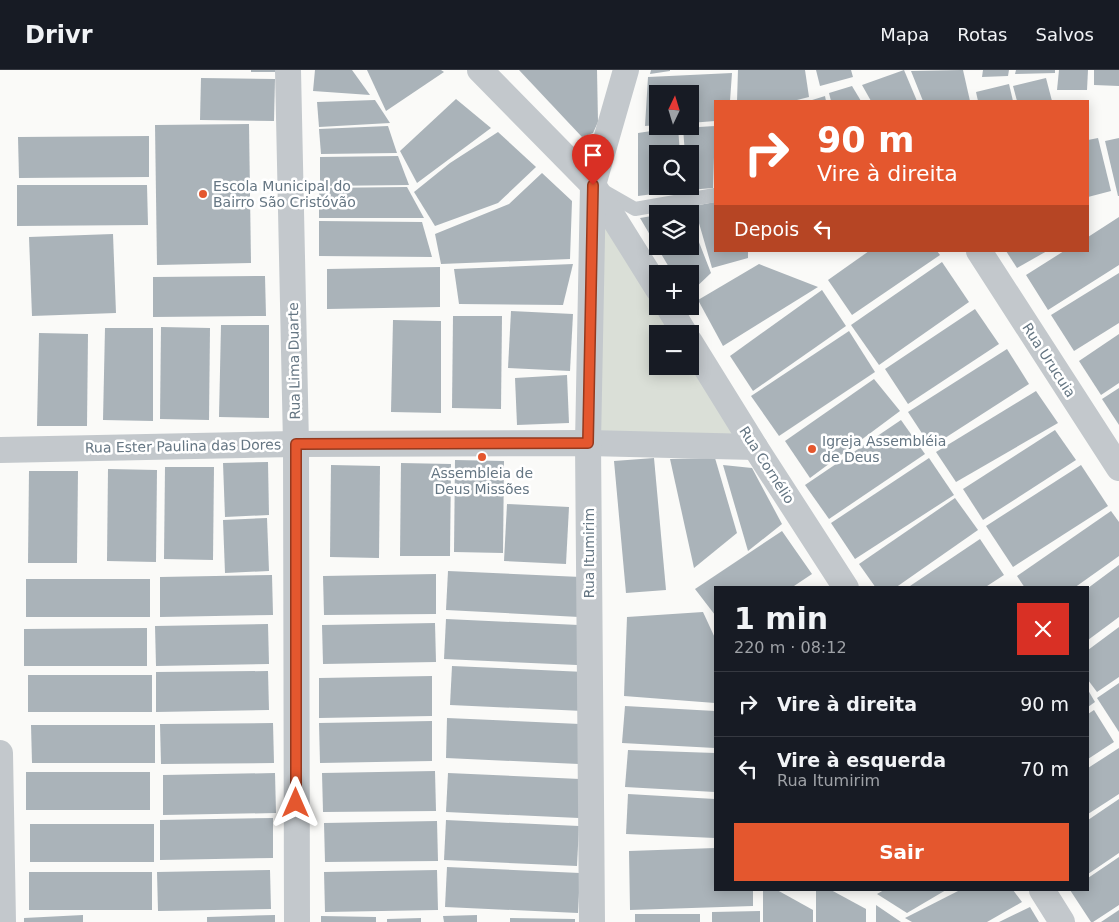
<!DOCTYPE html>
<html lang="pt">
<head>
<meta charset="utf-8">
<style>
	:root { --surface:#171b24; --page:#20242c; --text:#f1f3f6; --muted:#9ea1a6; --line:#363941; --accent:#e4572e }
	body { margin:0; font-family:"DejaVu Sans",sans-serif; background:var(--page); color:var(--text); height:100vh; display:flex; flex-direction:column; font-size:19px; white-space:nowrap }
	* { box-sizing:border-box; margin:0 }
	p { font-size:16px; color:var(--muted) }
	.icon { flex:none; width:28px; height:28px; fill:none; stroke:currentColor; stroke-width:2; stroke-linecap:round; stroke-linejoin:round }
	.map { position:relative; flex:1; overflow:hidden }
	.side { position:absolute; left:714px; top:516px; width:375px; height:305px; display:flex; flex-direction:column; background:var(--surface); border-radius:0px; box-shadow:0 2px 12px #0003 }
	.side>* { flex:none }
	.banner { position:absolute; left:714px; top:30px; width:375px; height:152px; border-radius:0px; box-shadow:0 2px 12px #0003; background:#e4572e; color:#fff; overflow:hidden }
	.needle { width:32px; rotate:4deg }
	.fabs { position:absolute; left:649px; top:15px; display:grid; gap:10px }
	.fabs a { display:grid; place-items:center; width:50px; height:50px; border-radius:0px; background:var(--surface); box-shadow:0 2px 12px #0003; font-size:25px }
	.pin { position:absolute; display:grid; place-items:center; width:42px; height:42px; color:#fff; margin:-51px -21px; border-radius:50% 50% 50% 0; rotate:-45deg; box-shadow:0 0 5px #0007 }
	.pin .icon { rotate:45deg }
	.me { position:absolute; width:55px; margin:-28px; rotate:0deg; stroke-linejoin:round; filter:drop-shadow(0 0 4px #0008) }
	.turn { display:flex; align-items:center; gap:18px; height:105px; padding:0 20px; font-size:22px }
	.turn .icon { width:65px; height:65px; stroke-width:2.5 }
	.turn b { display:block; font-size:35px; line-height:42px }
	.then { display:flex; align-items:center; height:48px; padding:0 20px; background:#0003; gap:10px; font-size:19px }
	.round { display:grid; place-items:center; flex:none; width:52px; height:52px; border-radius:0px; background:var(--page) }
	.headline { display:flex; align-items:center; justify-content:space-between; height:85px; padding:0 20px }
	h1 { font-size:30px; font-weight:800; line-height:38px }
	.button { display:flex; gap:10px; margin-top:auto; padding:10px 20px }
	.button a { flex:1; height:58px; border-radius:0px; background:var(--accent); color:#fff; font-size:20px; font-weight:800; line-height:58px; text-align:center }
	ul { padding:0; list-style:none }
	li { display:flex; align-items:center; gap:15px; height:65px; padding:0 20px; border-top:1px solid var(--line) }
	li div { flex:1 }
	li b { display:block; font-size:19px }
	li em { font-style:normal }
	header { display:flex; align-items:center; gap:30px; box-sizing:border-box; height:70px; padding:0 25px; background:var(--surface); border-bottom:1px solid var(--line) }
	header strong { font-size:24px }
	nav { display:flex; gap:28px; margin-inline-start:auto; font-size:18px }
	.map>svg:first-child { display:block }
	.green { fill:#dadfd7 }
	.building { fill:#aab3b9 }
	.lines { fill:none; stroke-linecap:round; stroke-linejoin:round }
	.lane { stroke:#c3c8cc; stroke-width:14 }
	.street { stroke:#c3c8cc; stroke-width:26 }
	.route-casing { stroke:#94391e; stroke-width:12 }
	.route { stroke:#e4572e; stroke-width:9 }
	.poi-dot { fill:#e4572e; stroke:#fff; stroke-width:2 }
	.labels { text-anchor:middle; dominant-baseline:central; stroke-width:5; stroke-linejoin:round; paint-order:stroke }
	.poi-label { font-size:14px; fill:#657683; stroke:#fff; text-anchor:start }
	.street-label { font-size:14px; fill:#657683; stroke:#fff }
</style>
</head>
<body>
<header>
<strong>Drivr</strong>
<nav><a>Mapa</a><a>Rotas</a><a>Salvos</a></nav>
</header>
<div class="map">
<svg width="1119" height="852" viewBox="0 0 1119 852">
	<rect width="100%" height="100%" fill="#fafaf8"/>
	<path class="green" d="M597 138 677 264H658V296H690L745 370 593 361Z"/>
	<g class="building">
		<rect x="251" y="0" width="26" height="2"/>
		<path d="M315 0H352L370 25 313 21Z"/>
		<path d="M367 0H441L444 2 386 41Z"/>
		<path d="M519 0H597L598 52 593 63 582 67Z"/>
		<path d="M651 0H670V1L650 4Z"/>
		<path d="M738 0H805L809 27 793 31H737Z"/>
		<path d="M816 0H851L853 7 820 16Z"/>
		<path d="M904 0 917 31H871L862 15Z"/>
		<path d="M963 0 970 31H923L911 1Z"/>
		<path d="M983 0H1009L1008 6 982 7Z"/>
		<path d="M1016 0H1055V3L1015 4Z"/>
		<path d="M1059 0H1088L1087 20H1057Z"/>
		<path d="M1094 0H1119V16L1094 15Z"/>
		<path d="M732 3 730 31H715V51L690 53V24H658V55L645 56 648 7Z"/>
		<path d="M201 8 275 9 274 51 200 50Z"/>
		<path d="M1046 8 1052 31H1017L1013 16Z"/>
		<path d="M1009 14 1013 31H978L976 22Z"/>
		<path d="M852 16 861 31H831L829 23Z"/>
		<path d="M825 26 826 31H809Z"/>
		<path d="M456 29 491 58 417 113 400 81Z"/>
		<path d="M375 30 390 53 319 57 317 32Z"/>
		<path d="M249 54 251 193 157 195 155 55Z"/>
		<path d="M388 56 397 83 321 84 319 59Z"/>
		<path d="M715 56 713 118 688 120 687 116H690V84H685L683 58Z"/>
		<path d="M678 57 680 84H658V116H683L684 120 638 126V63Z"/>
		<path d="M498 62 536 97 498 133 435 156 414 122 450 93Z"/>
		<path d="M149 66V107L19 108 18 67Z"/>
		<path d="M1098 68 1111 121 1088 127V70Z"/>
		<path d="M1119 68V126H1118L1105 71Z"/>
		<path d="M398 86 409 115 320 116V87Z"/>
		<path d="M542 103 572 131 570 189 441 194 435 164 509 134Z"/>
		<path d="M17 115H147L148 155 17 156Z"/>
		<path d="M407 117 424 148H319V118Z"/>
		<path d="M715 132V181H748V188L712 198 694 136Z"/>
		<path d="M658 145V176H690V149L711 203 690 223V204H673L640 148Z"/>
		<path d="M1119 147V195L1048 240 1026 205 1064 181H1088V167Z"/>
		<path d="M319 151 422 152 432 187 319 186Z"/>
		<path d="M113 164 116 243 32 246 29 167Z"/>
		<path d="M869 181H937L940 185 852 245 828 210Z"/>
		<path d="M1006 181H1047L1017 198Z"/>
		<path d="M942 192 969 232 879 295 851 255Z"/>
		<path d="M573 194 563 235 459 234 454 199Z"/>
		<path d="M759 194 818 217 723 276 698 230Z"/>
		<path d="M440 197V237L327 239V199Z"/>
		<path d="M1119 203V253L1074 281 1051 245Z"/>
		<path d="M265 206 266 246 153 247V207Z"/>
		<path d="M822 220 846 256 753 321 730 286Z"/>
		<path d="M975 239 999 274 908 334 885 299Z"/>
		<path d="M511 241 573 244 570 301 508 298Z"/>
		<path d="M453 246H502L501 339 452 338Z"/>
		<path d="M393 250 441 251V343L391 342Z"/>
		<path d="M221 255H269V348L219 347Z"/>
		<path d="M161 257 210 258 209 350 160 349Z"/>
		<path d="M105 258H153V351L103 350Z"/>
		<path d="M849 261 875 302 779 366 751 326Z"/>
		<path d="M39 263 88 264 87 356H37Z"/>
		<path d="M1119 264V313L1101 325 1079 291Z"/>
		<path d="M1007 279 1029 314 931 377 908 342Z"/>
		<path d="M567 305 569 353 517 355 515 308Z"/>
		<path d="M874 309 900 341 810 408 785 371Z"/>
		<path d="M1119 318V355L1102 329Z"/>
		<path d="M1036 321 1058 353 956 412 936 382Z"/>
		<path d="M901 350 925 384 829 449 805 415Z"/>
		<path d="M1055 360 1076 390 983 450 963 419Z"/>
		<path d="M654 388 666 520 626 523 614 391Z"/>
		<path d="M715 388 737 463 694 498 670 389Z"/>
		<path d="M929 388 954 425 855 489 831 453Z"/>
		<path d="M455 390 504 391 503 483 454 482Z"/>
		<path d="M268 392 269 445 225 447 223 393Z"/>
		<path d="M401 393 451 394 450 486H400Z"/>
		<path d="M331 395 380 396 379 488 330 487Z"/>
		<path d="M723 395 752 398 782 454 748 481Z"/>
		<path d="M1081 395 1108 436 1013 497 986 456Z"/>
		<path d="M165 397H214L213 490 164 489Z"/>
		<path d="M108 399 157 400 156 492 107 491Z"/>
		<path d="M29 401H78L77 493H28Z"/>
		<path d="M955 428 978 460 895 518H876L859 494Z"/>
		<path d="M507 434 569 437 566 494 504 491Z"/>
		<path d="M1111 441 1119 452V486L1074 518H1025L1017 506Z"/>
		<path d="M267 448 269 501 225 503 223 450Z"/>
		<path d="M782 461 812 504 791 518H715V545L695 519Z"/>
		<path d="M980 469 1004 505 984 518H907Z"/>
		<path d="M1119 495V547L1088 570V518Z"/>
		<path d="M448 501 581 507 579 547 446 540Z"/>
		<path d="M436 504V544L324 545 323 506Z"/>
		<path d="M272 505 273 545 160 547V507Z"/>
		<rect x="26" y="509" width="124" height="38"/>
		<path d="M703 542 715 568V633L624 626 627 547Z"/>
		<path d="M446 549 579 555 577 595 444 589Z"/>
		<path d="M435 553 436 592 323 594 322 555Z"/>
		<path d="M268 554 269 594 156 596 155 556Z"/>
		<path d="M1119 557V607L1097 622 1088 610V580Z"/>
		<path d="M147 558V596H24V559Z"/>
		<path d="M452 596 585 602 583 641 450 635Z"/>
		<path d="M268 601 269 640 156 642V602Z"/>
		<rect x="28" y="605" width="124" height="37"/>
		<path d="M432 606V646L319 648V608Z"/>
		<path d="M1119 613V662L1097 628Z"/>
		<path d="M1088 620 1095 632 1088 637Z"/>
		<path d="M625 636 715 641V678L622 673Z"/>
		<path d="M1094 640 1114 672 1088 689V644Z"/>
		<path d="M447 648 580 654 579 694 446 688Z"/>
		<path d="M432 651V691L320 693 319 653Z"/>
		<path d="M273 653 274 693 161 694 160 654Z"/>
		<path d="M31 655H155V693H32Z"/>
		<path d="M1119 678V724L1088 744V698Z"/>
		<path d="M628 680 715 683V722L625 717Z"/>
		<path d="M435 701 436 741 323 742 322 703Z"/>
		<rect x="26" y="702" width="124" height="38"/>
		<path d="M275 703 276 743 163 745V705Z"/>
		<path d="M448 703 580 709 579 748 446 742Z"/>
		<path d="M628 724 715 729V768L626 764Z"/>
		<path d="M1119 729V783L1088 804V750Z"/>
		<path d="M273 748V788L160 790V750Z"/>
		<path d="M446 750 579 756 577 796 444 790Z"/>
		<path d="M437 751 438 791 325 792 324 753Z"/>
		<rect x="30" y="754" width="124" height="38"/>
		<path d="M715 778V820H753V836L630 840 629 781Z"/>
		<path d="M1119 787V835L1093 852H1091L1070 820H1088V808Z"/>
		<path d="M447 797 580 803 578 843 445 837Z"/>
		<path d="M270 800 271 839 158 841 157 802Z"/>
		<path d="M437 800 438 840 325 842 324 802Z"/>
		<rect x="29" y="802" width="123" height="38"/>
		<path d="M763 820H777L813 840V852H763Z"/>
		<path d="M816 820H831L866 839V852H816Z"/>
		<path d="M884 820H946L907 843 877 824Z"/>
		<path d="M960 820H1013L1022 832 987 852H912L905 848Z"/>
		<path d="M876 835 901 852H876Z"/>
		<path d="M1030 837 1039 852H999Z"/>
		<path d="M1119 840V852H1101Z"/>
		<path d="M760 841V852H712V842Z"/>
		<rect x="635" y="844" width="65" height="8"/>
		<path d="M83 845V852H24V848Z"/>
		<path d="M275 845V852H207V847Z"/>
		<path d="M477 845V852H444L443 846Z"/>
		<path d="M321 846 376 847V852H321Z"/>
		<path d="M421 848V852H387V849Z"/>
		<path d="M510 848 575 849V852H510Z"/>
	</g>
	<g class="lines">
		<path class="lane" d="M600 119 635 139 715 125"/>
		<g class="street">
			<path d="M288 0 296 374 297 852"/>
			<path d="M480 0 593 115 658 219"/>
			<path d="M979 181 1119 398"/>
			<path d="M668 236 685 264"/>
			<path d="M690 272 755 377 846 518"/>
			<path d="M0 380 296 374 588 373 755 377"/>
			<path d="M0 683 3 852"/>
			<path d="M1042 820 1062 852"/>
			<path d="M592 852 588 373 593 115 626 0"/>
		</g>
	</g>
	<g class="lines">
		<defs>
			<path id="route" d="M296 733V374L588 373 593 115"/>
		</defs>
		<use href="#route" class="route-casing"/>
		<use href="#route" class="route"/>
	</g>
	<g class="poi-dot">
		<circle cx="203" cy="124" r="5"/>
		<circle cx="812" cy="379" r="5"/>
		<circle cx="482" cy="387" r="5"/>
	</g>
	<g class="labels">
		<g class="poi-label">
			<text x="213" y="116">Escola Municipal do<tspan x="213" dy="16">Bairro São Cristóvão</tspan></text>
			<text x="822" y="371">Igreja Assembléia<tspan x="822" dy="16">de Deus</tspan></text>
			<text x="482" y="403" text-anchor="middle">Assembleia de<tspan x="482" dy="16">Deus Missões</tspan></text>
		</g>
		<g class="street-label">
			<text transform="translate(1049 290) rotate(57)">Rua Urucuia</text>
			<text transform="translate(294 291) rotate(-91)">Rua Lima Duarte</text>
			<text transform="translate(183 376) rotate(-1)">Rua Ester Paulina das Dores</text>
			<text transform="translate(767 395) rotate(57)">Rua Cornélio</text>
			<text transform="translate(589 483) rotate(-90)">Rua Itumirim</text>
		</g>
	</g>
</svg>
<div class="fabs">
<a><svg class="needle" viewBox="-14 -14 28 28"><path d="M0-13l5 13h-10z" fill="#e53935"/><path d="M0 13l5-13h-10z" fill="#9ea1a6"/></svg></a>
<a><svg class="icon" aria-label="search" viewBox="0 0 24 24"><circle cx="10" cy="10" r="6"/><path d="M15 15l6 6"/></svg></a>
<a><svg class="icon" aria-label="layers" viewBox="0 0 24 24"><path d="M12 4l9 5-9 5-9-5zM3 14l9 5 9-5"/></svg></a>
<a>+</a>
<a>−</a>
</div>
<div class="pin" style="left:593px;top:115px;background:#d93025"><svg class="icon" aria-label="arrive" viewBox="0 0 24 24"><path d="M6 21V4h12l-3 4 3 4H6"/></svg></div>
<svg class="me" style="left:296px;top:733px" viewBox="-20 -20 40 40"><path d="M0-17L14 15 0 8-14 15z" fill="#e4572e" stroke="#fff" stroke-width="4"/></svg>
<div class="banner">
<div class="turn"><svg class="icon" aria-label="right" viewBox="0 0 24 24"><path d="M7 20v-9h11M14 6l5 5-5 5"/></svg><div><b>90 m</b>Vire à direita</div></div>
<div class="then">Depois<svg class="icon" aria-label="left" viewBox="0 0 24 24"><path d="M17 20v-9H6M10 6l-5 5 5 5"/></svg></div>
</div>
<section class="side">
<div class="headline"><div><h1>1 min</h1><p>220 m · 08:12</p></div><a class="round" style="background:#d93025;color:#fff"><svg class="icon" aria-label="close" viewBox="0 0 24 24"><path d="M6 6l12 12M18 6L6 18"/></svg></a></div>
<ul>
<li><svg class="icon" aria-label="right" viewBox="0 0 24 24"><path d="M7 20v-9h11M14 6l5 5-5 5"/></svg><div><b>Vire à direita</b></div><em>90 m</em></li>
<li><svg class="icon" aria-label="left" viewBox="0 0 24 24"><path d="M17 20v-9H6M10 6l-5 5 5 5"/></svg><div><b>Vire à esquerda</b><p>Rua Itumirim</p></div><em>70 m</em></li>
</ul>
<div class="button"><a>Sair</a></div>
</section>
</div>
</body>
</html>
